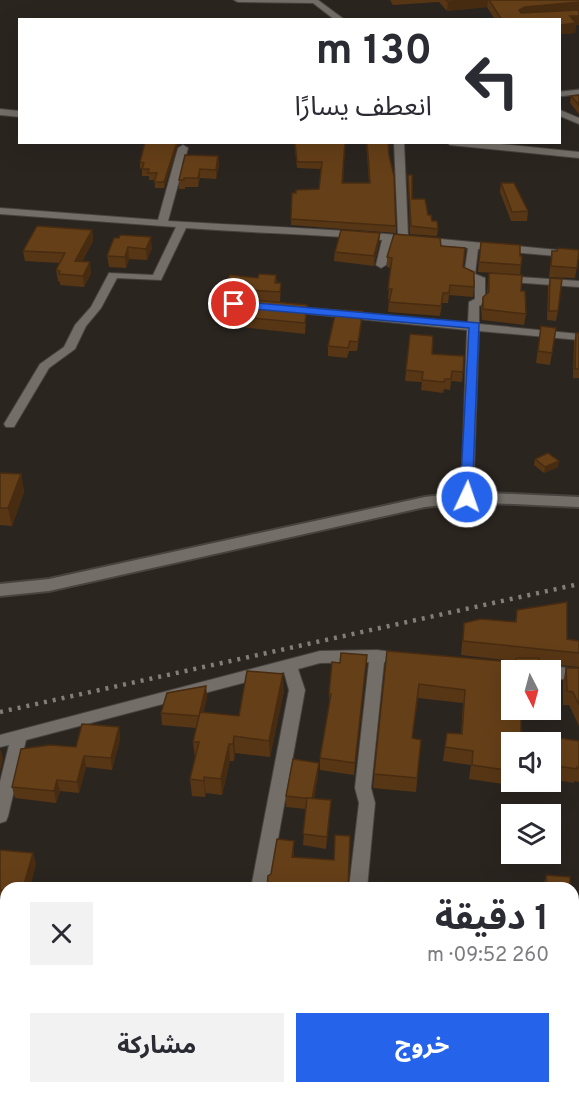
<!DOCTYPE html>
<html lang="ar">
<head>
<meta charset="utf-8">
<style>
	:root { --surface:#fff; --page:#f2f2f3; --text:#2b2b33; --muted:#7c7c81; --accent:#2563eb }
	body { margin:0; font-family:Overpass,"Noto Sans Arabic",sans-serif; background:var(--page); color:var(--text); direction:rtl; height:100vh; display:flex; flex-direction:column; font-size:22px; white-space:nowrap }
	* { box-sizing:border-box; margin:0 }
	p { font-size:20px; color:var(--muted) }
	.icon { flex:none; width:33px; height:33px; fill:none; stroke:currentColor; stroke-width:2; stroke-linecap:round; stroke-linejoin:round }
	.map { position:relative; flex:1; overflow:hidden; direction:ltr }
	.details { position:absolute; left:0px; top:882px; width:579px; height:212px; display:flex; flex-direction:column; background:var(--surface); border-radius:18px 18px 0 0; box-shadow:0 6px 24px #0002; direction:rtl }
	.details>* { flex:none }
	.top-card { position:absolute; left:18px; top:18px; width:543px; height:126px; border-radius:0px; box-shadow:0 6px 24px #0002; direction:rtl; background:#fff; color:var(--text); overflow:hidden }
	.needle { width:39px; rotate:174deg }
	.controls { position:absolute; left:501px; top:660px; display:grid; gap:12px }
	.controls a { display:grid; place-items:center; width:60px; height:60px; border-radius:0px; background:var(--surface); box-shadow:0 6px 24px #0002; font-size:30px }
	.pin { position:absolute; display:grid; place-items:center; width:51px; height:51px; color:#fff; margin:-26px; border:3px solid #fff; border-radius:50%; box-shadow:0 2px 6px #0007 }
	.me { position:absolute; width:66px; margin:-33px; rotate:3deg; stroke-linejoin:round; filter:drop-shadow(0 0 4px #0008) }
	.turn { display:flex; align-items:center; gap:21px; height:126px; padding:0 30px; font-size:27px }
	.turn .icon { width:78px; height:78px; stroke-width:2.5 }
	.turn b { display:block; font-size:42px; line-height:51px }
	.round { display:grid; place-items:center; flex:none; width:63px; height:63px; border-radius:0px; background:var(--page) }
	.head { display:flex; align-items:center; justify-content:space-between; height:102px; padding:0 30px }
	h1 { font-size:36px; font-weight:700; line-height:45px }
	.button { display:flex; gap:12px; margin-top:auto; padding:12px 30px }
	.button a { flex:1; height:69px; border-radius:0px; background:var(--accent); color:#fff; font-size:24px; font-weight:700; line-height:69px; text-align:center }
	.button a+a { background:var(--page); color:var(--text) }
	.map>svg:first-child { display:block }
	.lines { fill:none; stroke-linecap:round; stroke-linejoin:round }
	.service-casing { stroke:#47433f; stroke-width:7 }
	.minor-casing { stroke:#47433f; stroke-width:2 }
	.tertiary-casing { stroke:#47433f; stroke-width:4 }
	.service { stroke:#746e68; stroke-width:4.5 }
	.minor { fill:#746e68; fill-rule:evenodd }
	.tertiary { fill:#746e68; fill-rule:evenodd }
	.rail { stroke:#837e7a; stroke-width:4.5; stroke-dasharray:3 6; stroke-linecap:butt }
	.wall { fill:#573615 }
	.shaded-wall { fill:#472c11 }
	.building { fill:#653f18; stroke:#472c11; stroke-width:1.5 }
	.route { fill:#2563eb; stroke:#184099; stroke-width:1.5 }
</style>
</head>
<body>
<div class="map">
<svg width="579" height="1093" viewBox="0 0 579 1093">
	<rect width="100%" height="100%" fill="#2b2520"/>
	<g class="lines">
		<defs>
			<path id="service" d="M560 94 579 92"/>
			<g id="minor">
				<path d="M234 0H318L345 20H335L313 3 238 2Z"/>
				<path d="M0 109 20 111V117L0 115Z"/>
				<path d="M560 110 579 118V124L560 116Z"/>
				<path d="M394 142H404L408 236 579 252V258L478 249 475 274 485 278V303L479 306V324L579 334V340L479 331 473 497 472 500 467 501 461 497 467 330 290 312 285 309 290 306 468 323 469 302 475 299V280L464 276 468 248 392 241 386 265 381 268 376 265 382 240C317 234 251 233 186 228L161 280 117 278 101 308 86 326 75 349 49 368 14 427H6L4 424 40 364 64 347 75 325 91 307 109 273 153 275 176 227 0 214V208L158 220 178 148 183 145 188 148 168 221C245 226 321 228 398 235Z"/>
				<path d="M446 142H482L579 152V158L450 145Z"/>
				<path d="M503 276 579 281V287L499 281 498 279Z"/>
				<path d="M377 650 409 654 411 658 409 662H384L371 788 375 803 367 888H349L359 803 355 788 369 662 320 663 298 669 305 690 269 888H251L289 690 284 672 26 740 8 816 6 821 0 823V782L9 745 0 747V735L320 651Z"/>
				<path d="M550 666 579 669V681L550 678V670H543Z"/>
				<path d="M0 902 6 903V919L0 918Z"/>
			</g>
			<path id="tertiary" d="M467 492 579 497V507L467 502 425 507 49 591 0 596V584L49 579 425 497Z"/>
		</defs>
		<use href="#service" class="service-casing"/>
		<use href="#minor" class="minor-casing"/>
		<use href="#tertiary" class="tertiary-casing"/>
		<use href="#service" class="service"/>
		<use href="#minor" class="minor"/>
		<use href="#tertiary" class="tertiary"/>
		<path class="rail" d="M0 712 579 584"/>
	</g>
	<g class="wall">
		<path d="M390 0H579V25H576L575 33 560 34V20H495L487 7 447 11 439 2 393 5Z"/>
		<path d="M579 95V114L570 103 571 96Z"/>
		<path d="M179 142 164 188H155V180H149V176H142V169L140 168V162Z"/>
		<path d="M294 142H345L343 183H369L366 142H388L389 155 396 226V233L291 225 292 193 319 189 321 169 297 168Z"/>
		<path d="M218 156 219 165 216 179 200 178 198 187H185V189H179V180Z"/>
		<path d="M408 175 412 199 428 215 438 229 437 236 410 234Z"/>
		<path d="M501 183 528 211 527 221H511L500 192Z"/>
		<path d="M92 230 93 241 82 261 91 273 84 287 60 285V282L58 281 56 270 60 263 25 261 23 251Z"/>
		<path d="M380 233 379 242 374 266 334 261 335 252Z"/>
		<path d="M114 238 152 248 147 260 129 259 126 268 109 267 107 256Z"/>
		<path d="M481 242 522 256 520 275 521 291 526 314 524 325 482 320 481 307 483 297 487 293 489 273H497L478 272Z"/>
		<path d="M441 246 463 267 474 287 473 297 449 295 448 303H442L440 316 388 312 389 299H388L391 268 387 267V257Z"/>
		<path d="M552 251 579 254 575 278 549 277Z"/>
		<path d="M230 275 258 278 276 275 277 283H281L280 303 307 305 305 334 241 327V323L216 321V311Z"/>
		<path d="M550 278 558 311 556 321 547 320 548 287Z"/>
		<path d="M363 311 362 321 357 351H349L347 358 328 356V346L342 316Z"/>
		<path d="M541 326 552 353 550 365 536 363Z"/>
		<path d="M576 333H579V378H573L574 342Z"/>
		<path d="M410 334 432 354 463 372 462 382 451 381 450 390 444 389 443 393 421 390 422 382 405 381Z"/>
		<path d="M535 459 558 467 544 473 534 465Z"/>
		<path d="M0 473 21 474 24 492 12 526 0 525Z"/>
		<path d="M517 610 567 639 579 641V667L538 663 537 670H512V679H510L509 691 521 732 579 741V782L574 781V783L550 779V742H512V782H518L517 786 469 779 471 765 443 761 447 733 461 734 463 703 418 698 412 738 421 740 416 792 373 788 387 651 514 662 515 661 461 655 464 623 515 622Z"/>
		<path d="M366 667 354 775 320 770V758L329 706V694Z"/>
		<path d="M566 668H579V726L569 705H563V682Z"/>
		<path d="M206 686 207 698 203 712 239 716 284 691 270 757 235 753 234 761H230L222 795 206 793 205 797 192 796 190 779 195 758 193 742 196 728 162 725 161 713Z"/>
		<path d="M119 727 120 739 112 770 86 767 79 793 60 791 56 803 15 798 12 787 76 747Z"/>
		<path d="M318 774 314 799 331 800 326 849 303 845 306 809 286 807V796Z"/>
		<path d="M0 850 33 853 36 865 6 888V902H0Z"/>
		<path d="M546 875 570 888H543Z"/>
		<path d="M573 903 579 904V982L576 981 577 990H579V1050L573 1049Z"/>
	</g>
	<g class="shaded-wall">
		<path d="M471 0H488L487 7 447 11 448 2Z"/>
		<path d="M579 2V11L518 20 519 10 525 7Z"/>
		<path d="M570 16H579V25H576L575 33 560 34V25Z"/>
		<path d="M177 142H179L164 188V182Z"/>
		<path d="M218 156 219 165 216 179V170Z"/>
		<path d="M200 169V178L198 187V178Z"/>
		<path d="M92 230 93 241 77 272 75 261Z"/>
		<path d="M380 233 379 242 374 266V256Z"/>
		<path d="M151 237 152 248 147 260 146 249Z"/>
		<path d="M128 247 129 259 126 268 125 257Z"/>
		<path d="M90 262 91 273 84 287 83 276Z"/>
		<path d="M232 289 233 299 226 294Z"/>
		<path d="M559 461 558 467 544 473 545 467Z"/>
		<path d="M21 474 24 492 12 526 8 508Z"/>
		<path d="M367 655 366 667 354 775 355 763Z"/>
		<path d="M283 674 284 691 270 757 269 741Z"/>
		<path d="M206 686 207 698 200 728 199 716Z"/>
		<path d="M119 727 120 739 112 770 111 758Z"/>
		<path d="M234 736 235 753 234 761 233 744Z"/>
		<path d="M229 744 230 761 222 795 221 779Z"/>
		<path d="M1 749 3 759 0 772V752Z"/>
		<path d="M84 756 86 767 79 793 77 782Z"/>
		<path d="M319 763 318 774 312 810V799Z"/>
		<path d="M204 777 206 793 205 797 204 781Z"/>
		<path d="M57 780 60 791 56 803 54 791Z"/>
		<path d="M294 841V856L292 872V857Z"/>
		<path d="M33 853 36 865 30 888H23Z"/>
	</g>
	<g class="building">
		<path d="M446 0H471L448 2Z"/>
		<path d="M489 0H579V2L525 7 519 10 521 13 579 10V16H570L576 23 560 25V20H502Z"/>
		<path d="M579 95V105L571 96Z"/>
		<path d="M145 142H177L164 182H154L157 173H148L149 169H142L144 163 140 162Z"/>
		<path d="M295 142H345L342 183H370L367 142H388L389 155 394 176 396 226 291 219 292 193H296V190L319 189 322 162H297Z"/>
		<path d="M185 155 218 156 216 170 200 169 198 178H184V180H179Z"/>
		<path d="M408 175H412V199H425L428 215H431L432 221H437L438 229 411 226Z"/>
		<path d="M501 183H514L528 211 512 212Z"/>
		<path d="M37 226 92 230 75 261 90 262 83 276 59 274 60 271 56 270 65 253 23 251Z"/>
		<path d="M341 230 380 233 374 256 335 252Z"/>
		<path d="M394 234 440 238 441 246 465 248 463 267 474 272V287L450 285 449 293H443L441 306 389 302 392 289H388L392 258 387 257Z"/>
		<path d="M120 235 151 237 146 249 128 247 125 257 107 256 114 238H119Z"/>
		<path d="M481 242 520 245V256H522L521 265 479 262Z"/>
		<path d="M558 248 579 250 577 268 551 266 552 251H557Z"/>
		<path d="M489 273 522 275 521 291H525L526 314 483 309V297L489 292Z"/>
		<path d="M259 274 276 275 275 283H281L280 292 232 289 226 294 232 298 307 305 305 323 241 317V312L216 311 230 275 258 278Z"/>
		<path d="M550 278 562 279 558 311H549Z"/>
		<path d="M343 310 363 311 358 342 350 341 348 348 328 346 335 315 342 316Z"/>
		<path d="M541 326 556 328 552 353 538 351Z"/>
		<path d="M576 333H579V369H575Z"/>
		<path d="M410 334 433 336 432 354 464 356 463 372 452 371 451 379H445L444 382 422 380 423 372 406 370Z"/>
		<path d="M548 453 559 461 545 467 535 459Z"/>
		<path d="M0 473 21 474 8 508H0Z"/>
		<path d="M567 602V639L579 641V653L463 641 464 623 481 619 516 622 517 610Z"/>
		<path d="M387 651 514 662 517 658H539L537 670 510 664 509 691 512 692V710H521V732L579 741V768L577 767V769L550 765V742H512V771L472 765 473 751 445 747 447 733 462 734 465 690 419 684 412 738 421 740 417 778 374 774Z"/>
		<path d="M341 653 367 655 355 763 320 758 331 694H329L332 662 340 663Z"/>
		<path d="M566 668H579V705L573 692 567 691Z"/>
		<path d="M247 671 283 674 269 741 234 736 233 744H229L221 779 204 777V781L190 779 199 742H193L200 712 239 716Z"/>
		<path d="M206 686 199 716 161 713 167 693Z"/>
		<path d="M82 724 119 727 111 758 84 756 77 782 57 780 54 791 12 787 21 749 50 745 76 747Z"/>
		<path d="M293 759 319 763 312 799 286 796Z"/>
		<path d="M307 798 331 800 327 837 303 834Z"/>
		<path d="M335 835 350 836 348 888 292 887V888H267L268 876 271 874 277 839 294 841 292 857 334 860Z"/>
		<path d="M0 850 33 853 23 888H6V891L0 890Z"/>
		<path d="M546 875 570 877V888H547Z"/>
		<path d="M573 903 579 904V968L578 967 575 970 577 990H579V1036H573Z"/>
	</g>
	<path class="route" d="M234 301 479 323 472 500H462L460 497 469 328 230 307V302Z"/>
</svg>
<div class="controls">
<a><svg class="needle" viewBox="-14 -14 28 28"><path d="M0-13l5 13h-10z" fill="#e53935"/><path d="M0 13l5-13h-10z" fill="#7c7c81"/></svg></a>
<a><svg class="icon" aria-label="sound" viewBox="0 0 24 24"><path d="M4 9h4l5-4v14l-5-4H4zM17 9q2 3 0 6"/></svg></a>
<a><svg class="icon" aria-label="layers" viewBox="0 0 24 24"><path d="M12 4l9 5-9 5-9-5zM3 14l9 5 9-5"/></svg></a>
</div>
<div class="pin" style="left:234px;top:304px;background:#d93025"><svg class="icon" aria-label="arrive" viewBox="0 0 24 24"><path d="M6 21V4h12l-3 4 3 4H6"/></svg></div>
<svg class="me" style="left:467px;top:497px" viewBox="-20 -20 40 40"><circle r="17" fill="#2563eb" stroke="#fff" stroke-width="3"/><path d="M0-11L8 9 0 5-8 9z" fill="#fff"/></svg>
<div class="top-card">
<div class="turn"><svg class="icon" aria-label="left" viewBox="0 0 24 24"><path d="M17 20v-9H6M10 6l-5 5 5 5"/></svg><div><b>130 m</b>انعطف يسارًا</div></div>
</div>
<section class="details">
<div class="head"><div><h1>1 دقيقة</h1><p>260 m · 09:52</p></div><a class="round"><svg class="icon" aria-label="close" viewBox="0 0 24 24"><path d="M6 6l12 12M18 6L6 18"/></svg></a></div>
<div class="button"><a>خروج</a><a>مشاركة</a></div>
</section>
</div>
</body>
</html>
